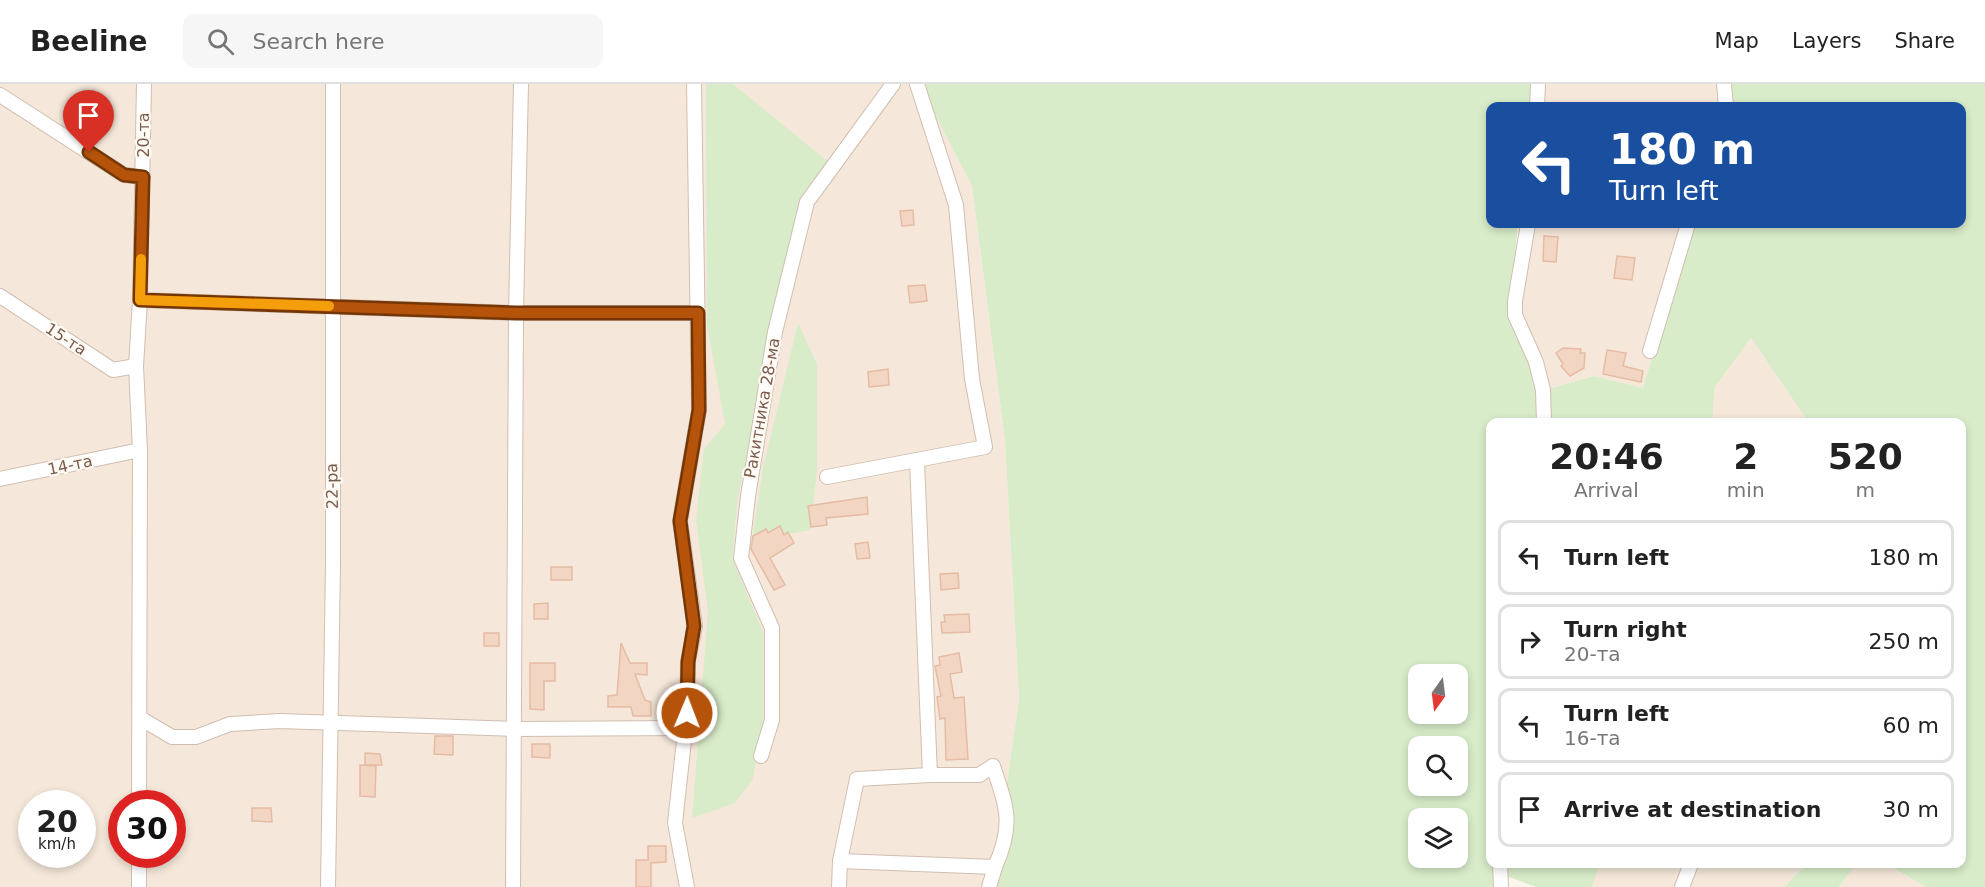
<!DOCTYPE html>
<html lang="en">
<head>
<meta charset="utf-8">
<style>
	:root { --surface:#fff; --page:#f6f6f6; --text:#222; --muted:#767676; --line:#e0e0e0 }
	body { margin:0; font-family:"DejaVu Sans",sans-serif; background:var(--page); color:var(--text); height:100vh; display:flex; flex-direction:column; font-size:22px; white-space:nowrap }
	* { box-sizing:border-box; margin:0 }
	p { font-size:20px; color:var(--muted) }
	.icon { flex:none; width:33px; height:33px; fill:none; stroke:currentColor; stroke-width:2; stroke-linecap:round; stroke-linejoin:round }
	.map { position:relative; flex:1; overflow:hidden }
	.panel { position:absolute; left:1486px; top:334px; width:480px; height:450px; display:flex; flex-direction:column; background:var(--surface); border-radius:12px; box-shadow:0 3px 9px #0003 }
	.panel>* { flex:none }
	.top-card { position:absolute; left:1486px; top:18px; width:480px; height:126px; border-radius:12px; box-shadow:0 3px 9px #0003; background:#1a4fa0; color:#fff; overflow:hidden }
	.needle { width:39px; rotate:194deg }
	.tools { position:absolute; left:1408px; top:580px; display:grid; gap:12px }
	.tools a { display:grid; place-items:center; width:60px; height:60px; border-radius:12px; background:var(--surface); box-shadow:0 3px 9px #0003; font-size:30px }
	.speed { position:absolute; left:18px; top:706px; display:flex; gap:12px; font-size:30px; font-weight:700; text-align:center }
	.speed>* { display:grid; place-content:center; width:78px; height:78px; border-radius:50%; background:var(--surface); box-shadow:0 3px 9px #0003; line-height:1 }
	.speed small { font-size:15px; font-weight:400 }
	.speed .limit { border:9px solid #d22; background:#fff; color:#111 }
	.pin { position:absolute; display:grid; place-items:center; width:51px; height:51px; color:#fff; margin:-62px -26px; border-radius:50% 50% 50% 0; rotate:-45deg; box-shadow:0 0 6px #0007 }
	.pin .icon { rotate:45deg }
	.me { position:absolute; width:66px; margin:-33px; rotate:1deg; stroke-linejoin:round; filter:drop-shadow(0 0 4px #0008) }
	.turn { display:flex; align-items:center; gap:21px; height:126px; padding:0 24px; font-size:27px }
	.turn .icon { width:78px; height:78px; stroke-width:2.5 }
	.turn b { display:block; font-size:42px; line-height:51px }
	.eta { display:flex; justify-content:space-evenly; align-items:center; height:102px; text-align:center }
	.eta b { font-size:36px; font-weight:700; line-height:42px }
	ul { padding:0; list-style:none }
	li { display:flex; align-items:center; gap:18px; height:75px; margin:0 12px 9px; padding:0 12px; border:3px solid var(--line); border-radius:12px }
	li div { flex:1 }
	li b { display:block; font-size:22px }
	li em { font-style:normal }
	header { display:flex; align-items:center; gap:36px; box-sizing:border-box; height:84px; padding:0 30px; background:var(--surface); border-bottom:2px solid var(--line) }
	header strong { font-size:28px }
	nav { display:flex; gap:33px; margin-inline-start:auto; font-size:21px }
	.search { width:420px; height:54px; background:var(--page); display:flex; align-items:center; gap:15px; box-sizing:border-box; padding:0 21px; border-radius:12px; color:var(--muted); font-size:22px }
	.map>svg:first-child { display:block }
	.residential { fill:#f5e8da; fill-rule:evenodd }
	.green { fill:#d8ecc9; fill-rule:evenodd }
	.building { fill:#f3d5c3; stroke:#e6bba3; stroke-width:1.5 }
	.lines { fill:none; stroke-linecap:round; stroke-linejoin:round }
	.minor-casing { stroke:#d1beb0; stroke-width:16 }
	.minor { stroke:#fff; stroke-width:14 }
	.route-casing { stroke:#753606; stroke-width:15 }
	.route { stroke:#b45309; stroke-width:10 }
	.slow { stroke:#f59e0b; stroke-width:10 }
	.labels { text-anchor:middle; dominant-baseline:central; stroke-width:4.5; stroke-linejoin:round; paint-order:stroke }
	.street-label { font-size:16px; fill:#7a5c4d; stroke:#fffaf3 }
</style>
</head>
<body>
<header>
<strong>Beeline</strong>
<div class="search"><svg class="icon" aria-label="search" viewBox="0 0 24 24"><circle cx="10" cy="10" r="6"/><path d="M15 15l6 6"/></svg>Search here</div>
<nav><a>Map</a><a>Layers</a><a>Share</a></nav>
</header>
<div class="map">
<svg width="1985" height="803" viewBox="0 0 1985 803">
	<rect width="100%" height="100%" fill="#fdf6ec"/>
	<g class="residential">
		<path d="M0 0H919L972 102 1005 357 1019 615 995 783V803H0ZM32 720H82V771H32ZM122 720H172V771H122Z"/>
		<path d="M1538 0H1725L1727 22H1536Z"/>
		<path d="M1523 140H1693L1643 305 1594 292 1543 306 1515 217Z"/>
		<path d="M1751 254 1809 339H1712L1715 303Z"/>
		<path d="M1600 780H1807L1784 803H1592Z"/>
		<path d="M1856 780H1886L1926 803H1839Z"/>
	</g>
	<g class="green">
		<path d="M706 0H733L831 80 805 116 738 413 732 474 763 548V634L753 695 735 719 692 734 708 527 696 436 704 365 725 340 707 241Z"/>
		<path d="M919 0H1533L1530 22H1491V140H1518L1509 231 1544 306 1594 292 1643 304 1693 140H1962V22H1727L1725 0H1985V803H1926L1886 780H1962V339H1809L1751 254 1715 303 1712 339H1491V780H1600L1592 803H1536L1501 790 1498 803H995V783L1019 615 1005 357 972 102ZM1419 591H1458V630H1419ZM1419 663H1458V702H1419ZM1419 735H1458V774H1419Z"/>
		<path d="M798 239 817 280V388L810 446 752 457 763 384Z"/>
		<path d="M1807 780H1856L1839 803H1784Z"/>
	</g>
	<g class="building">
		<path d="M913 126 914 141 902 142 900 127Z"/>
		<path d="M1544 152 1558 153 1556 178 1543 177Z"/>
		<path d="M1617 172 1635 174 1632 196 1614 194Z"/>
		<path d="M925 201 927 217 910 219 908 202Z"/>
		<path d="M1563 264 1581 265 1580 269H1585L1584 284 1570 292 1561 282 1563 280 1556 269Z"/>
		<path d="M1607 266 1626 269 1623 282 1643 287 1641 298 1603 290Z"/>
		<path d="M888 285 889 301 869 303 868 288Z"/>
		<path d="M867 413 868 430 826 434 827 441 811 443 808 422Z"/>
		<path d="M780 442 784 451 788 448 794 459 770 474 785 501 774 506 751 465 753 452 766 445 768 449Z"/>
		<path d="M868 458 870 474 857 475 855 460Z"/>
		<rect x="551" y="483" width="21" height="13"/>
		<path d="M958 489 959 504 941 506 940 490Z"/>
		<path d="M548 519V535H534V520Z"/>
		<path d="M969 530 970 548 942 549 941 538H945L944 531Z"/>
		<rect x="484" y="549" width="15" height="13"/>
		<path d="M621 559 630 579H647V591L635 590 645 616 651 618V632H633L631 623H608V612L617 611Z"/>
		<path d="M959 569 962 588 950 590 954 614 964 613 968 675 946 676 945 634 940 635 937 613 941 612 935 582 940 581 939 573Z"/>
		<path d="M530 579H555V597H544V626L530 625Z"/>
		<path d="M435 652H453V671L434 670Z"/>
		<path d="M532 660H550V674L532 673Z"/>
		<path d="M365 669 380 670 382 681H365Z"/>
		<path d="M360 681 376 682 375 713 360 712Z"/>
		<path d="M252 724H271L272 738 252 737Z"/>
		<path d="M648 762H666V778L651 779V803H636V776H648Z"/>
	</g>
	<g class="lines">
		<defs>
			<g id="minor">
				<path d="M1724 0 1726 22"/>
				<path d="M0 11 124 91 143 93"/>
				<path d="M1537 22 1538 0"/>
				<path d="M1528 140 1515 217V231L1536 278 1543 306 1544 339"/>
				<path d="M0 212 113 286 136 282"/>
				<path d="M140 216 516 229H698"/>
				<path d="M1650 267 1688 140"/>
				<path d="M827 393 985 363 972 295 956 121 917 0"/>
				<path d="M0 395 140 366"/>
				<path d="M140 634 172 653H196L230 640 280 637 515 645 684 644"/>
				<path d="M761 672 772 636V544L741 474 748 412 775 248 807 118 893 0"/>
				<path d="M139 720 140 366 136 282 140 216 144 0"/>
				<path d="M139 771V803"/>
				<path d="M840 777 995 783C1014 740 1007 724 993 682L979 691H930"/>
				<path d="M1500 780 1501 803"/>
				<path d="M328 803 333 480V0"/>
				<path d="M513 803 516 229 521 0"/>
				<path d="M687 803 675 739 687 629 688 577 695 542 680 437 699 326 694 0"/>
				<path d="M839 803 840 777 857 695 930 691 917 377"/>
				<path d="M989 803 995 783"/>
				<path d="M1682 803 1691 780"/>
			</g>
		</defs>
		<use href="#minor" class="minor-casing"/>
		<use href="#minor" class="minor"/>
	</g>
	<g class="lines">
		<defs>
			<path id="route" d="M89 68 124 91 143 93 140 216 516 229H698L699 326 680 437 694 542 688 578 687 629"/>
		</defs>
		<use href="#route" class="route-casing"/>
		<use href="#route" class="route"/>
		<path class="slow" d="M141 175 140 216 329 222"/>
	</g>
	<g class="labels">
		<g class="street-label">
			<text transform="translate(143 51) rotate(-90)">20-та</text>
			<text transform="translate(66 255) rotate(33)">15-та</text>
			<text transform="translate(762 324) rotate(-80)">Ракитника 28-ма</text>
			<text transform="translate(70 381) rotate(-12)">14-та</text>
			<text transform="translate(332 402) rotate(-91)">22-ра</text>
		</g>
	</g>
</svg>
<div class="tools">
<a><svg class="needle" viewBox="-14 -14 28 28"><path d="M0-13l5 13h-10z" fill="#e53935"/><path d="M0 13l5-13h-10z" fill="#767676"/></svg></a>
<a><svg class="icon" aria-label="search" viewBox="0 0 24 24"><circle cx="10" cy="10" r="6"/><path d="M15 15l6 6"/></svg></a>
<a><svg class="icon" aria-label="layers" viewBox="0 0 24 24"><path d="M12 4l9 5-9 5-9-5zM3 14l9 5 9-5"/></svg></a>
</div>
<div class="speed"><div>20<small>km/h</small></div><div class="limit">30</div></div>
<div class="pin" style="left:89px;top:68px;background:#d93025"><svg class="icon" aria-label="arrive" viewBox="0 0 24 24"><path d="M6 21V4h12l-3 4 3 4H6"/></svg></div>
<svg class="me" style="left:687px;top:629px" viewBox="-20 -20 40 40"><circle r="17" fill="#b45309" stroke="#fff" stroke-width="3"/><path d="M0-11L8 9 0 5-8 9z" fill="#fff"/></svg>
<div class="top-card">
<div class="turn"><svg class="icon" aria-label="left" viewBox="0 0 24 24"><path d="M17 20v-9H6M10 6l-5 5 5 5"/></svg><div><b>180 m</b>Turn left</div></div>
</div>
<section class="panel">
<div class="eta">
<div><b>20:46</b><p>Arrival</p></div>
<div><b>2</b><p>min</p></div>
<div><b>520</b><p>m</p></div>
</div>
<ul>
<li><svg class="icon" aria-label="left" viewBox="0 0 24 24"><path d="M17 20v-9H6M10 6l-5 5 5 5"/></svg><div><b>Turn left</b></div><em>180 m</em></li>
<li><svg class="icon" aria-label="right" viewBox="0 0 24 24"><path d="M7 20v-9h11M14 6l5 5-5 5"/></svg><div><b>Turn right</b><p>20-та</p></div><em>250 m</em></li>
<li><svg class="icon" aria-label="left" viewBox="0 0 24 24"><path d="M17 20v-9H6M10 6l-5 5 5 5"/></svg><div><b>Turn left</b><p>16-та</p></div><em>60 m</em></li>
<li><svg class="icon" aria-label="arrive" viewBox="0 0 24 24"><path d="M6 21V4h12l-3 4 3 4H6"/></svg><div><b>Arrive at destination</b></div><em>30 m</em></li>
</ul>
</section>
</div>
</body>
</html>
